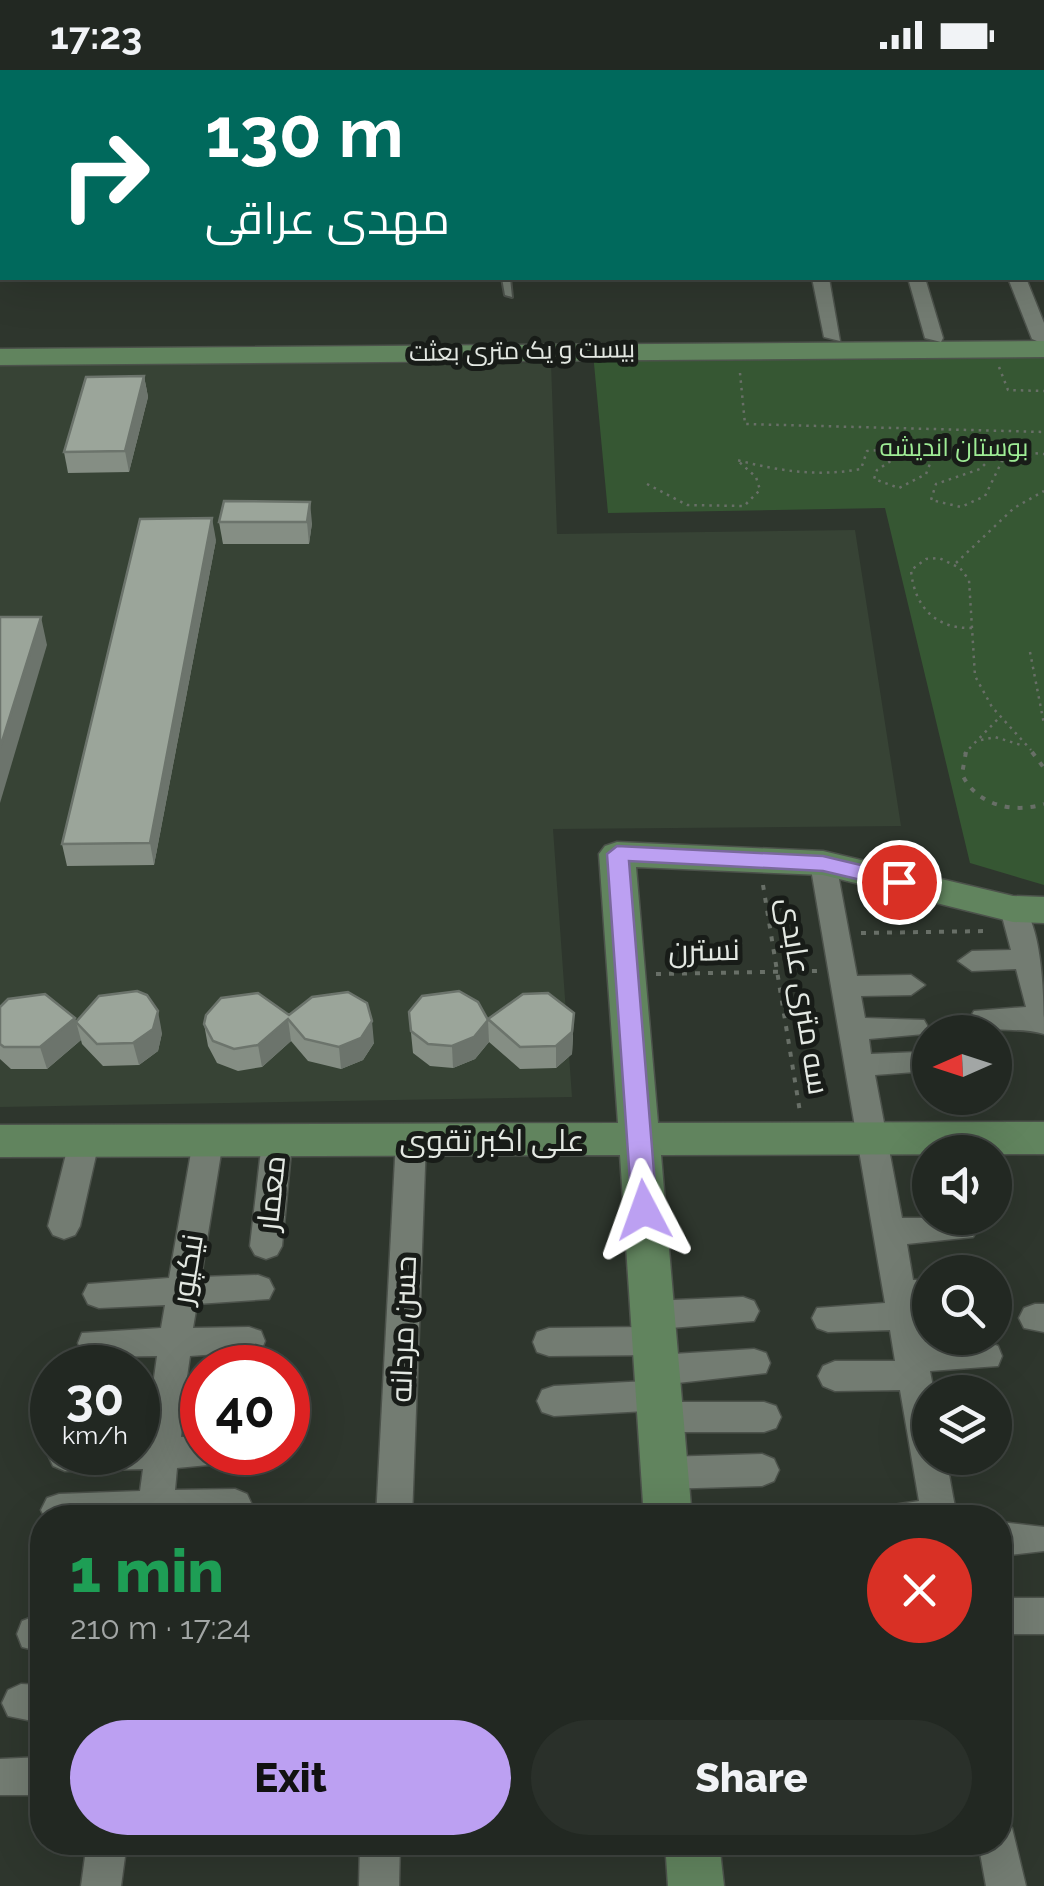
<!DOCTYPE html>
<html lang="en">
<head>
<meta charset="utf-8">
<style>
	:root { --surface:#222822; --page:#2a302a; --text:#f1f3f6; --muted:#a2a6a5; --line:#3f4440; --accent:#bca0f2 }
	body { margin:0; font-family:Raleway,Cairo,sans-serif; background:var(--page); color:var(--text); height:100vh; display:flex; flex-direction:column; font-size:38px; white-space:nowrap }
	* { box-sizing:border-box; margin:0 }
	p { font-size:32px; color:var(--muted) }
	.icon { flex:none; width:55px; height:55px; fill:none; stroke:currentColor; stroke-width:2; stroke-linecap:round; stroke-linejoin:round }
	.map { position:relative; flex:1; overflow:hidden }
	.sheet { position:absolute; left:30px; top:1435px; width:982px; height:350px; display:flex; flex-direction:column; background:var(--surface); border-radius:40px; box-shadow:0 10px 40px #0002,0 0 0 2px var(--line) }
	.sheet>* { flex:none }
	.top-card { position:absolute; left:0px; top:0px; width:1045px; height:210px; box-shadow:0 10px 40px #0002,0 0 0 2px var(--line); background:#00695c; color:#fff; overflow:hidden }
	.needle { width:65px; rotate:267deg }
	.fabs { position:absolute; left:912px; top:945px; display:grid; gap:20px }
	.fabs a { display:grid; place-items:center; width:100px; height:100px; border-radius:50%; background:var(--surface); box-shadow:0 10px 40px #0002,0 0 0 2px var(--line); font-size:50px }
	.speed { position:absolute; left:30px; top:1275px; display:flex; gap:20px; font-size:50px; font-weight:700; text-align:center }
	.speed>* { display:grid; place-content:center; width:130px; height:130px; border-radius:50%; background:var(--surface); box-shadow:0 10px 40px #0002,0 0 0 2px var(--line); line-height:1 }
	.speed small { font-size:25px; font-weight:400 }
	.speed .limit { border:15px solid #d22; background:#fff; color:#111 }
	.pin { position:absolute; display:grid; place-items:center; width:85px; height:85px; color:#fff; margin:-42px; border:5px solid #fff; border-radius:50%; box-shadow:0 2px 10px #0007 }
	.me { position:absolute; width:110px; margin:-55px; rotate:356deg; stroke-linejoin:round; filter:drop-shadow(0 0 8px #0008) }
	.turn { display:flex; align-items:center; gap:35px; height:210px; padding:0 40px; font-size:45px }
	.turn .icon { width:130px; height:130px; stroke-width:2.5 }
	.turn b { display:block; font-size:70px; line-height:85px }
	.round { display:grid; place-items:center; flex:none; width:105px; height:105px; border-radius:52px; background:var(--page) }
	.summary { display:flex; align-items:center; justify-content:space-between; height:170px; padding:0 40px }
	h1 { font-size:60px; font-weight:800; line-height:75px; color:#1e9e55 }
	.action { display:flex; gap:20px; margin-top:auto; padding:20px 40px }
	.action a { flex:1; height:115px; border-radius:60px; background:var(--accent); color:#111; font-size:40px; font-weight:800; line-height:115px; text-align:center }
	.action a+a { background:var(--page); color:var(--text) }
	.status { display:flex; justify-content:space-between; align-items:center; height:70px; padding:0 50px; background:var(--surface); direction:ltr }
	.status svg { height:28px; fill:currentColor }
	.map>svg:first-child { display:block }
	.built { fill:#374335 }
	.green { fill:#365733 }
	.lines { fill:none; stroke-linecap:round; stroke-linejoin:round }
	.lane-casing { stroke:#4c524b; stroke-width:4 }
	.street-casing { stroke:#4c524b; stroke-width:3 }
	.secondary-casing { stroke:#4c524b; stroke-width:3 }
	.path-far1 { stroke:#686f67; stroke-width:2.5; stroke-dasharray:2.5 5; stroke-linecap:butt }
	.path { stroke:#686f67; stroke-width:4; stroke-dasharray:5 8; stroke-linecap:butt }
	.lane { fill:#737c72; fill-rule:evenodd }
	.street { fill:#737c72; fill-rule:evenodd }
	.secondary { fill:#61845e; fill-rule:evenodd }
	.wall { fill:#858e84 }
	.shaded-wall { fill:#6c746c }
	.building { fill:#9ba59a; stroke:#6c746c; stroke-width:2.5 }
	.route { fill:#bca0f2; stroke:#7a689d; stroke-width:2.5 }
	.labels { text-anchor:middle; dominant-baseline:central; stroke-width:10; stroke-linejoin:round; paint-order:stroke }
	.far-street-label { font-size:25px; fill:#e4e9e3; stroke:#181c18 }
	.far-park-label { font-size:25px; fill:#9eec95; stroke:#181c18 }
	.street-label { font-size:30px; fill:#e4e9e3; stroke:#181c18 }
</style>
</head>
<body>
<div class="status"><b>17:23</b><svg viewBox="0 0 49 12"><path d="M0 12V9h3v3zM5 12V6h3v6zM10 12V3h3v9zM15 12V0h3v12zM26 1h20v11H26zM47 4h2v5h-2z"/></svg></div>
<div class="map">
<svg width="1044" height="1816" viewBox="0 0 1044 1816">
	<rect width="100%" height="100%" fill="#2e362d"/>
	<path class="built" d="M551 293 557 464 855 460 901 756 553 759 572 1027 0 1037V295Z"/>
	<path class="green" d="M593 283 1044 286V815L970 793 885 438 608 443Z"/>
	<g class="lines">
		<defs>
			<g id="lane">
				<path d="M461 0H469V2H462Z"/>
				<path d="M502 208H510L512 227 505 225Z"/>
			</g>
			<g id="street">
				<path d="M676 0H690L691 2H677Z"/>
				<path d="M812 0H826L827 2H813Z"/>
				<path d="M890 0H904L905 2H891Z"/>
				<path d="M1005 0H1019L1020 2H1006Z"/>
				<path d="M1042 82 1044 83V96L1042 95Z"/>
				<path d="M812 208H829L840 271 824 267Z"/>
				<path d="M908 208H925L943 268 941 272 925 268Z"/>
				<path d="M1008 208H1026L1044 253V274L1032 269Z"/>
				<path d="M823 784 836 793 857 906 911 905 925 915 911 925 861 926 865 948 924 950 928 957 924 964 869 969 871 984 918 982 930 989 928 1001 875 1005 902 1148H969L978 1158 973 1167 907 1174 913 1210H930V1238H918L925 1272H986L998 1276 1002 1286 998 1296 930 1301 934 1322H930V1388H946L957 1448H882L887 1436 919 1431 900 1320 835 1321 823 1316 818 1306 823 1296 835 1291H895L890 1260 828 1262 817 1258 812 1248 817 1238 885 1233 810 793Z"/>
				<path d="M1013 830C1044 839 1044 935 1044 964 1022 957 997 963 974 955L970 948 974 941 1026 937 1016 899 972 901 958 891 972 881 1011 880 1000 839Z"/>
				<path d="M411 1058 422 1062 426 1070 412 1448H376L396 1070 400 1062Z"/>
				<path d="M208 1059 219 1063 223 1071 201 1207 258 1205 269 1209 274 1219 269 1229 197 1234 193 1258 249 1257 261 1261 265 1271 261 1281 190 1286 187 1307H202V1337H184L181 1367H202V1382H234L229 1393 177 1398 175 1420 235 1419 247 1424 252 1435 245 1448H45L41 1440 47 1428 59 1424 140 1421 143 1399 65 1401 53 1396 48 1385 52 1375V1382H138V1368H147L150 1338H138V1308H154L157 1286 94 1287 82 1283 78 1273 82 1263 161 1258 165 1235 99 1238 88 1234 83 1224 88 1214 169 1208 193 1071 197 1063Z"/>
				<path d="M277 1059 288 1063 292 1071 282 1176 277 1185 266 1189 255 1185 250 1176 262 1071 266 1063Z"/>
				<path d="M84 1060 95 1064 99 1072 80 1156 75 1165 64 1169 53 1165 48 1156 69 1072 73 1064Z"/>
				<path d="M743 1227 754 1231 759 1241 754 1251 659 1259 670 1271 666 1281 654 1285 549 1286 537 1282 533 1272 537 1262 549 1258 647 1257 636 1245 641 1235 652 1231Z"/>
				<path d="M1035 1234H1044V1262L1024 1258 1019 1248 1024 1238Z"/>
				<path d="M754 1279 766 1283 770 1293 766 1303 669 1314 676 1325 672 1332H764L776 1336 781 1347 776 1358 764 1362H660L648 1358 643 1347 646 1341 554 1346 542 1342 537 1331 542 1320 554 1316 647 1311 640 1300 645 1290 657 1285Z"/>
				<path d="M762 1384 774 1389 779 1400 774 1411 762 1416 664 1419 652 1414 647 1403 652 1392 664 1387Z"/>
				<path d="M1000 1452 1044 1457V1481L1000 1486Z"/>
				<rect x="1000" y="1528" width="44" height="36"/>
				<path d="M35 1546H42V1582L22 1577 17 1564 22 1551Z"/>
				<path d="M21 1614 42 1615V1653L8 1646 2 1633 8 1620Z"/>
				<path d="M42 1687V1725H0V1689Z"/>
				<path d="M1000 1753 1012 1758 1026 1816H986L978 1772H1000Z"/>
				<path d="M87 1772H127L121 1816H81Z"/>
				<path d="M360 1772H400L399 1816H359Z"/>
			</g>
			<g id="secondary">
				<rect x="1042" y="110" width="2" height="14"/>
				<path d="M1044 271V287L0 295V279Z"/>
				<path d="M617 772 823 781 1013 826 1044 827V853L1013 852 823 805 636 797 658 1053 1044 1052V1084L661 1085 692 1448H644L620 1085 0 1087V1055L618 1053 599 784 605 776Z"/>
				<path d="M665 1772H719L724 1816H668Z"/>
			</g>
		</defs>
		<use href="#lane" class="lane-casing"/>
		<use href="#street" class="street-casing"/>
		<use href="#secondary" class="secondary-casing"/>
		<g class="path-far1">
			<path d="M999 297 1008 320 1044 321"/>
			<path d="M740 303 745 354 1044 362"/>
			<path d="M647 414 687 435 744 436 760 420 756 407 737 390C779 401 818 407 861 399L867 381 895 379 897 387 877 400 874 409 899 418 926 404 936 378 961 376 985 383 987 392 980 399 936 414 931 430 961 437 985 426 1003 389 1020 382 1044 384"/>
			<path d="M956 493 1014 438 1044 421"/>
			<path d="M972 558C935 559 914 536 911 500L926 489 939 488 960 498 969 510 975 606 992 637 1031 680"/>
			<path d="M1030 582 1044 654"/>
			<path d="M981 670 995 667 1024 676"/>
			<path d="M964 684 998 649"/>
		</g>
		<g class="path">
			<path d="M966 682 962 704C976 735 1013 744 1044 734"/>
			<path d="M1032 682 1044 698"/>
			<path d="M763 815 800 1042"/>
			<path d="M861 863 991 861"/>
			<path d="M656 904 817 901"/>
		</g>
		<use href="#lane" class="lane"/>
		<use href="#street" class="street"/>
		<use href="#secondary" class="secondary"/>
	</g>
	<g class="wall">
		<path d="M144 306 148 327 129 402 68 403 64 382Z"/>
		<path d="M224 431 312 453 309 474H223L219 452Z"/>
		<path d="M216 470 154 795 67 796 62 774Z"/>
		<path d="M0 937 75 948 76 952 162 963 158 981 139 995 103 996 82 974 81 970 47 999H11L0 989Z"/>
		<path d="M409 943 488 949 573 965 572 984 556 998 520 999 489 972 475 989 453 998 430 996 413 983Z"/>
		<path d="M289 945 374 973 363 990 341 999 308 991 291 971 262 997 238 1001 217 993 208 976 204 954Z"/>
	</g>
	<g class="shaded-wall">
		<path d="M144 306 148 327 129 402 125 381Z"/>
		<path d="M310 432 312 453 309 474 307 452Z"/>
		<path d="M212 448 216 470 154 795 150 773Z"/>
		<path d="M41 547 47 575 0 733V678Z"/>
		<path d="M158 941 162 963 158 981 139 995 133 973Z"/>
		<path d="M574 943 572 984 556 998V976Z"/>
		<path d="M75 948 81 970 47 999 40 977Z"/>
		<path d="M288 949 291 971 262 997 258 975Z"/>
		<path d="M488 950 489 972 475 989 453 998 452 976Z"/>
		<path d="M372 951 374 973 363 990 341 999 339 977Z"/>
	</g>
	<g class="building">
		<path d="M144 306 125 381 64 382 86 307Z"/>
		<path d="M224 431 310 432 307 452H219Z"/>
		<path d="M212 448 150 773 62 774 140 449Z"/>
		<path d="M0 547H41L0 678Z"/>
		<path d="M137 921 147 925 158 941 153 959 133 973 97 974 76 952 99 926Z"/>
		<path d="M459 921 478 932 488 950 474 967 452 976 428 974 411 961 409 942 422 926Z"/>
		<path d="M348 922 367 933 372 951 361 968 339 977 305 969 288 949 258 975 234 979 213 971 204 954 206 945 221 928 258 923 289 945 312 927Z"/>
		<path d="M548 923 574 943 572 962 556 976 520 977 488 949 523 924Z"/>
		<path d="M45 924 75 948 40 977H4L0 974V937L8 929Z"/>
	</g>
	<path class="route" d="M617 776 823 786 907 806 910 812 899 819 823 801 629 791 657 1140 644 1150 632 1140 607 784Z"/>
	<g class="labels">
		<g class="far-street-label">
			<text transform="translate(522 280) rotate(-1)">بیست و یک متری بعثت</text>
		</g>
		<g class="far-park-label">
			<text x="954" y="377">بوستان اندیشه</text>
		</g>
		<g class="street-label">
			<text transform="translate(704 880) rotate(-1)">نسترن</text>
			<text transform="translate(804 926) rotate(81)">سه متری عابدی</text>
			<text x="492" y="1070">علی اکبر تقوی</text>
			<text transform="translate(271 1123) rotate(-84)">معمار</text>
			<text transform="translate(187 1199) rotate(-81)">نیکپور</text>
			<text transform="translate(403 1259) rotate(-88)">حسن مردانه</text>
		</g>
	</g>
</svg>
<div class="fabs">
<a><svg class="needle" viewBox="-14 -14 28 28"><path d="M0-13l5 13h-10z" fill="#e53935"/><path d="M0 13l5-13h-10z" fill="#a2a6a5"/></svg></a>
<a><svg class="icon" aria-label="sound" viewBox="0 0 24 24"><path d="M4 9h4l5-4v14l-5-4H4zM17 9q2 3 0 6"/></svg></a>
<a><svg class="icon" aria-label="search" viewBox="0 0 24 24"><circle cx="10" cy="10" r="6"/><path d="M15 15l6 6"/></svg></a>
<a><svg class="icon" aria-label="layers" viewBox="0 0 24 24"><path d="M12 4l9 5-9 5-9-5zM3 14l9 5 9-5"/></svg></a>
</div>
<div class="speed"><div>30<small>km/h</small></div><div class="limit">40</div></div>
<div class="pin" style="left:899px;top:812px;background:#d93025"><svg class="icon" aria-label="arrive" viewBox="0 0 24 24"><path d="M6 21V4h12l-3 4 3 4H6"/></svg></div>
<svg class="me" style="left:644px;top:1140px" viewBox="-20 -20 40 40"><path d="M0-17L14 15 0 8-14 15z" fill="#bca0f2" stroke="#fff" stroke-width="4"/></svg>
<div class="top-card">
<div class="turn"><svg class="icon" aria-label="right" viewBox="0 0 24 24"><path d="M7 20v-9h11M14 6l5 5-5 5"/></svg><div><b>130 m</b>مهدی عراقی</div></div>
</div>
<section class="sheet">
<div class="summary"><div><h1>1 min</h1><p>210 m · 17:24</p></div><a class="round" style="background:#d93025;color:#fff"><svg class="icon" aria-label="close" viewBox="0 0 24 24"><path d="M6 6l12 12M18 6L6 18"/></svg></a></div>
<div class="action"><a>Exit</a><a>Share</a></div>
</section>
</div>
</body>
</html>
